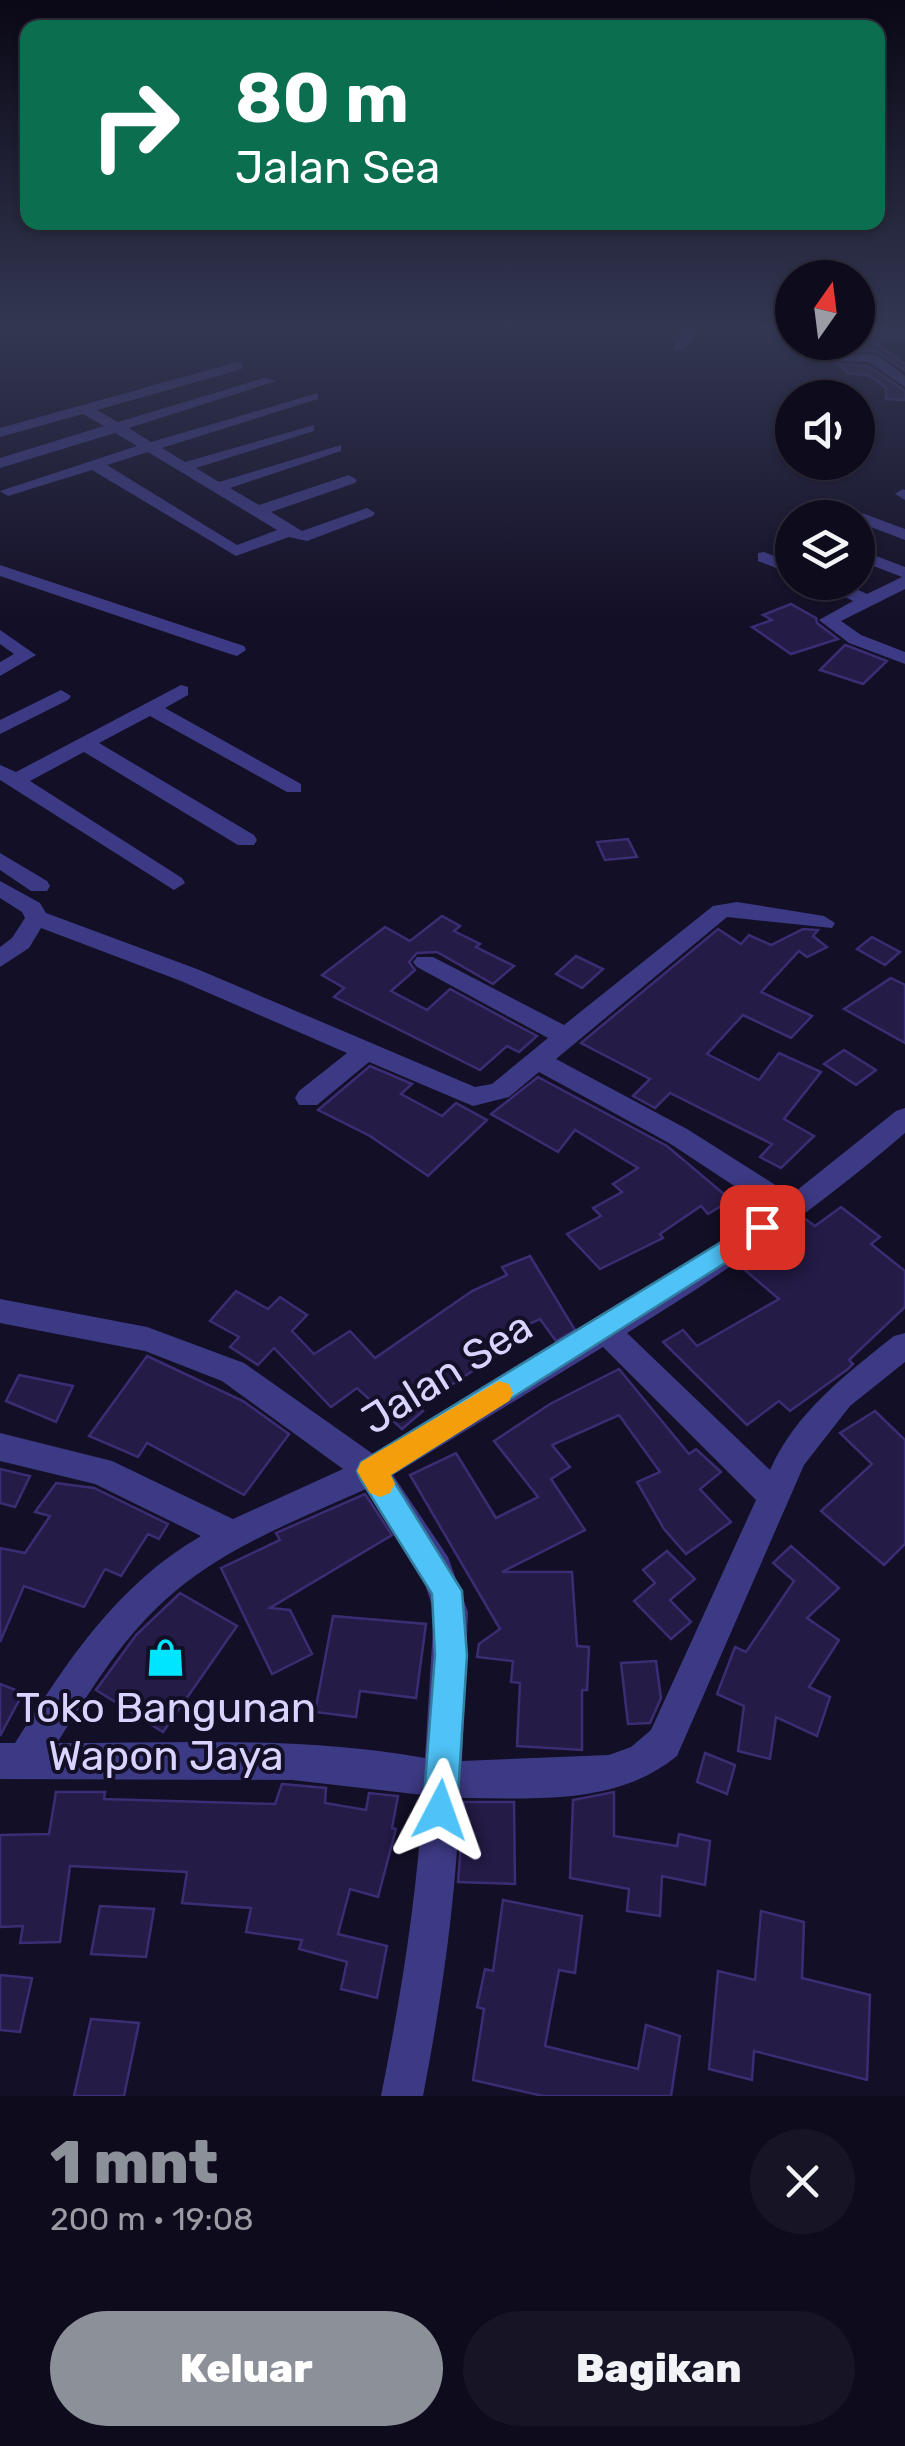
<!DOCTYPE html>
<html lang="id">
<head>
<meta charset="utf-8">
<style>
	:root { --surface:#0e0b1c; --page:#171425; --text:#f1f3f6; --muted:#9b9ba3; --line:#2e2b3b; --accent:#8c9099 }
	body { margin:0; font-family:Rubik,sans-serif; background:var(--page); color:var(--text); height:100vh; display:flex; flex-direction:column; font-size:38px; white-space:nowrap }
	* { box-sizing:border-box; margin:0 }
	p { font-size:32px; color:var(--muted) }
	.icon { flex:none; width:55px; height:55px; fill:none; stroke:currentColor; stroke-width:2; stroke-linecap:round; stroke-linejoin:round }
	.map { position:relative; height:2096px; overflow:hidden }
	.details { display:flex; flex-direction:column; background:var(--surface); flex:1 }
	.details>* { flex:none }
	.top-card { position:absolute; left:20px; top:20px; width:865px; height:210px; border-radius:20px; box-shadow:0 2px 8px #0004,0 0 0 2px var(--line); background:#0b6e4f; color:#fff; overflow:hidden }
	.needle { width:65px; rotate:14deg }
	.controls { position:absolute; left:775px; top:260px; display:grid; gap:20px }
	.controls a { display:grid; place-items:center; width:100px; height:100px; border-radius:50%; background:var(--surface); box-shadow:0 2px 8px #0004,0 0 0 2px var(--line); font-size:50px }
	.pin { position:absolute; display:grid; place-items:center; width:85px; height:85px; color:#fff; margin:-42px; border-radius:20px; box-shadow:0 5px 15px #0006 }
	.me { position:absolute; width:110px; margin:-55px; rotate:4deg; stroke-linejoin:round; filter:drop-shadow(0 0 8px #0008) }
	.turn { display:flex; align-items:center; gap:35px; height:210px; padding:0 50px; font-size:45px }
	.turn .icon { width:130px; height:130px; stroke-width:2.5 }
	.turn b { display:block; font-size:70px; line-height:85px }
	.round { display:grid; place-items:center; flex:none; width:105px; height:105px; border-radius:52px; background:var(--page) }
	.head { display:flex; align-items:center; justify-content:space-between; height:170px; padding:0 50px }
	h1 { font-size:60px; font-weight:800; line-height:75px; color:var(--accent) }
	.action { display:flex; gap:20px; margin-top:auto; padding:20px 50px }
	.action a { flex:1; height:115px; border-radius:60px; background:var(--accent); color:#fff; font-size:40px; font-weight:800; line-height:115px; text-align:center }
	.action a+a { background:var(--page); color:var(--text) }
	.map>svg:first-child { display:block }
	.building { fill:#241b47; stroke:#3b2d73; stroke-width:2.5 }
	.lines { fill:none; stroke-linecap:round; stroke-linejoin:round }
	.minor { fill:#3d3a85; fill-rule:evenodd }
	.route { fill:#4fc3f7; stroke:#337fa1; stroke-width:2.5 }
	.slow { fill:#f59e0b }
	.labels { text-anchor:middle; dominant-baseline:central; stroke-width:8; stroke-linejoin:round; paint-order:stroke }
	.near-street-label { font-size:42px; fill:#d9d4ff; stroke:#130f26 }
	.near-poi-label { font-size:42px; fill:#d9d4ff; stroke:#130f26 }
</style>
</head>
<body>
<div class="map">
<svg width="905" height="2096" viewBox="0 0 905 2096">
	<rect width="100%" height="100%" fill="#130f26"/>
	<g class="building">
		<path d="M858 326 875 341 884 342 875 343 905 364V371L877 351H839L837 362 821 342H858Z"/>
		<path d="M839 364 868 366 905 391V400L886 399V388L871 376 848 373Z"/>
		<path d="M791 604 816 618 817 623 838 639 791 654 752 627 772 620 763 615Z"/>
		<path d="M845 645 848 646 887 661 863 684 820 670Z"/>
		<path d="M628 839 637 857 605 860 597 842Z"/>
		<path d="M442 916 460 926 454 931 480 944 476 947 514 966 493 984 437 952 417 953 409 962 415 970 391 991 427 1010 450 989 537 1036 519 1052 507 1046 480 1070 334 997 344 988 322 975 385 927 410 941Z"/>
		<path d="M718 929 741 944 749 935 771 945 803 929 818 930 813 936 827 947 807 957 799 951 761 992 812 1016 791 1038 743 1015 707 1054 759 1080 779 1053 821 1072 784 1119 814 1136 781 1168 760 1157 772 1144 670 1093 655 1108 633 1096 650 1079 581 1043Z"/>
		<path d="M872 937 900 952 885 965 857 949Z"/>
		<path d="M576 956 603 969 582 988 556 974Z"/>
		<path d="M891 978 905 985V1043L844 1009Z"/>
		<path d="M844 1050 876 1070 856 1085 824 1064Z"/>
		<path d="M370 1066 412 1084 401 1094 442 1116 456 1103 487 1120 428 1176 370 1136 318 1110Z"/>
		<path d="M538 1077 667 1146 731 1200 708 1214 701 1206 660 1234 663 1238 600 1269 567 1234 601 1216 593 1208 622 1192 613 1184 638 1168 575 1130 558 1152 491 1114Z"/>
		<path d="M841 1207 880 1237 871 1244 905 1271V1307L849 1360 853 1364 848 1369 790 1411 779 1401 747 1425 663 1342 683 1330 697 1346 779 1299 739 1265 804 1218 815 1226Z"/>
		<path d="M530 1256 575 1330 556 1341 540 1319 494 1340 504 1350 418 1407 423 1411 402 1429 357 1388 331 1407 274 1348 258 1365 230 1347 239 1337 210 1321 236 1291 268 1309 280 1297 307 1315 292 1331 314 1354 350 1331 375 1358 472 1291 507 1275 502 1267Z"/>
		<path d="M147 1356 243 1401 289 1434 244 1495 147 1443 138 1457 89 1436Z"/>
		<path d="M619 1369 689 1454 696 1449 721 1472 700 1489 731 1522 686 1554 664 1529 637 1482 660 1472 619 1415 552 1445 570 1467 551 1479 585 1530 502 1572H572L577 1646 589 1647 587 1690H582V1750L517 1746 520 1683 511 1682 513 1661 477 1657 479 1644 500 1629 410 1475 456 1453 496 1518 538 1497 494 1441 550 1404Z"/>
		<path d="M19 1375 73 1386 56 1422 6 1401Z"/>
		<path d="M875 1411 905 1440V1544L884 1565 821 1511 872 1464 840 1433Z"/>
		<path d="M0 1469 30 1476 15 1507 0 1503Z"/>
		<path d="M56 1483 94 1488 168 1524 159 1539 148 1534 121 1576 105 1569 84 1607 24 1586 0 1642V1548L25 1553 50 1516 35 1512Z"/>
		<path d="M365 1494 392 1535 270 1608 290 1610 312 1654 272 1674 221 1568 280 1540 276 1533Z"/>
		<path d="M791 1546 839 1588 807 1618 839 1640 809 1687 830 1697 817 1736 776 1717 770 1759 738 1751 744 1706 717 1694 735 1647 746 1652 794 1581 773 1563Z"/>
		<path d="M667 1551 695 1579 670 1600 691 1622 671 1639 634 1601 655 1583 643 1570Z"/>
		<path d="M180 1593 237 1626 163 1732 96 1690 136 1635Z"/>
		<path d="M333 1616 426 1624 416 1698 360 1691 356 1717 315 1712Z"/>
		<path d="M656 1661 661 1698 650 1723 628 1724 621 1663Z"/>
		<path d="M0 1684 23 1693 0 1736Z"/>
		<path d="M705 1753 735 1765 727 1794 697 1782Z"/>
		<path d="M282 1784 326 1788 325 1803 366 1810 369 1793 398 1796 392 1828 396 1829 378 1897 350 1889 338 1934 387 1946 377 1998 341 1989 347 1962 299 1949 302 1940 246 1932 251 1908 182 1903 187 1872 70 1866 60 1942 20 1943 23 1926 0 1927V1835L49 1834 56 1792H105L104 1799 275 1804Z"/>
		<path d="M614 1792V1836L677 1846 679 1834 710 1841 705 1885 662 1876 660 1916 627 1911 629 1889 570 1878 573 1800Z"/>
		<path d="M464 1802H514L515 1884 458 1882Z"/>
		<path d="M503 1900 582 1916 575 1973 559 1970 545 2046 638 2069 646 2025 680 2036 671 2096H543L473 2080 484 2009 477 2007 485 1969 493 1971Z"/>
		<path d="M100 1906 154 1909 146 1957 91 1954Z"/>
		<path d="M761 1911 804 1922 802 1978 870 1995 867 2080 754 2051 752 2080 709 2069 718 1971 755 1980Z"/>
		<path d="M0 1975 32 1978 20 2032 0 2030Z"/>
		<path d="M91 2019 139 2023 124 2096H74Z"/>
	</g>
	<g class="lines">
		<g class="minor">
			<path d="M687 325H700L683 350H673Z"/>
			<path d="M861 325 905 332V340L877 338Z"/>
			<path d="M845 354 877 355 905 376V387L869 362 840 361V355Z"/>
			<path d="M237 362 242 363V369L97 410 118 422 264 378 276 381 129 428 151 442 318 393V399L162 448 185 462 314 425V431L196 468 219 482 341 445V451L230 488 259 505 349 475 357 480 355 483 271 512 302 531 367 508 375 513 373 516 307 541 289 537 236 556 92 470 8 496 0 491 137 446 115 433 0 468V458L104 426 83 414 0 437V428ZM148 452 277 530 237 545 107 465Z"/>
			<path d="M903 489 905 490V500L895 494Z"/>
			<path d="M827 500 905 529V540L858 522V518L821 508V502Z"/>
			<path d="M858 549 905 567V589L841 621 861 635 905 652V664L849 643 819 620 853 601 817 582H841L867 594 902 577 858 560Z"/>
			<path d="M764 552 792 563V574L758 561V553Z"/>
			<path d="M0 565 244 646 246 650 237 656 230 654 0 576Z"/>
			<path d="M0 630 36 655 0 676V662L14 654 0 644Z"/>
			<path d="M181 685 188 687V695L165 708 301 784V792H287L150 716 99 743 254 835 257 840 254 845H238L84 752 30 781 182 878 185 883 174 890 0 780V765L16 772Z"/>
			<path d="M61 690 71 696 68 700 0 734V720Z"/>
			<path d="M0 853 47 881 50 886 47 891H31L0 870Z"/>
			<path d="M0 881 40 903 46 913 197 969 475 1087 492 1084 548 1038 417 967 413 962 417 957H433L564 1025 713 906 737 902 824 916 835 923 832 928 727 917 556 1059 687 1129 791 1195 896 1111 905 1108V1133C818 1208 725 1273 627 1333L770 1470C796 1412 845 1375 894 1336L905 1333V1362L850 1406 804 1465 677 1756C616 1806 534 1798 460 1798 456 1899 442 1997 423 2096H381C401 1996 417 1897 423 1795L292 1780 0 1779V1743H15C67 1662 116 1585 201 1536L95 1484 0 1461V1433L112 1461 233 1519 343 1469 222 1381 145 1351 0 1323V1299L147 1327 244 1363 373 1454 636 1298 771 1210 669 1143 539 1072 509 1097 473 1106 369 1062 317 1105H299L295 1098 299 1091 347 1053 181 981 41 928 29 948 0 967V947L12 938 25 918 22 912 0 898ZM603 1347 756 1500 651 1730 631 1747 609 1755 462 1761 468 1612 448 1557 393 1475ZM366 1489 422 1575 434 1612 425 1758C305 1736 180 1743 57 1743 89 1693 120 1641 164 1601 220 1549 297 1520 366 1489Z"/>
		</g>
	</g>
	<linearGradient id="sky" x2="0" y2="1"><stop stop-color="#0a0815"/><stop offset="0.53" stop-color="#333752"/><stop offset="1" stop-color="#333752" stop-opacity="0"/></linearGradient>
	<rect width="905" height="618" fill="url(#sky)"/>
	<path class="route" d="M762 1217 771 1220 775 1227 771 1234 390 1475 462 1591 467 1655 457 1810 452 1823 440 1828 428 1823 423 1810 435 1655 432 1594 361 1480 357 1471 361 1462Z"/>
	<path class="slow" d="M499 1381 509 1384 513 1393 509 1401 391 1475 395 1484 390 1493 380 1497 370 1493 357 1471 361 1462Z"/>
	<defs>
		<symbol id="shop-bare" viewBox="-9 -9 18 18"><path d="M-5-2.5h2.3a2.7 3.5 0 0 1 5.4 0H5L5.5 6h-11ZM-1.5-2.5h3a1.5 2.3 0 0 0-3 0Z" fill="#00e5ff" stroke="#130f26" stroke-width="2.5" paint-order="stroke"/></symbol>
	</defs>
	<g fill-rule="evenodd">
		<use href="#shop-bare" x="138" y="1630" width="55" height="55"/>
	</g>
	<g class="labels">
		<g class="near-street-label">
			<text transform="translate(447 1373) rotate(-32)">Jalan Sea</text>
		</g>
		<g class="near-poi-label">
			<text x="166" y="1708">Toko Bangunan<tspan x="166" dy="48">Wapon Jaya</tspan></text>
		</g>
	</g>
</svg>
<div class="controls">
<a><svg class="needle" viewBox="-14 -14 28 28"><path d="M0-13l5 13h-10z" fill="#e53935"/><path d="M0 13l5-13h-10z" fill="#9b9ba3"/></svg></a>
<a><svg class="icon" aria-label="sound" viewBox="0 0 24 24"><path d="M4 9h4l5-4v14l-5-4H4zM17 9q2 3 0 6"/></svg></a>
<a><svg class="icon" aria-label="layers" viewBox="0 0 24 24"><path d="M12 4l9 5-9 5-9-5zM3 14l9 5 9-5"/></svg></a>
</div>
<div class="pin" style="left:762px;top:1227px;background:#d93025"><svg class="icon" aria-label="arrive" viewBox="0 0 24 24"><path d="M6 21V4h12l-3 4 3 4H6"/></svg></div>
<svg class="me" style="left:440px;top:1810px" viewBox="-20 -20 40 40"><path d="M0-17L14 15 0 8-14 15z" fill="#4fc3f7" stroke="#fff" stroke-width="4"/></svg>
<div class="top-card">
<div class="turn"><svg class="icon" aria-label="right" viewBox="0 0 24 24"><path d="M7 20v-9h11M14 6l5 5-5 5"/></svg><div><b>80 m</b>Jalan Sea</div></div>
</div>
</div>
<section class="details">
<div class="head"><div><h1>1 mnt</h1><p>200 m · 19:08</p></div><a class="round"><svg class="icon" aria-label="close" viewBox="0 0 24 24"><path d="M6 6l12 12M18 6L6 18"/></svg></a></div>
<div class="action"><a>Keluar</a><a>Bagikan</a></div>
</section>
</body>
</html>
